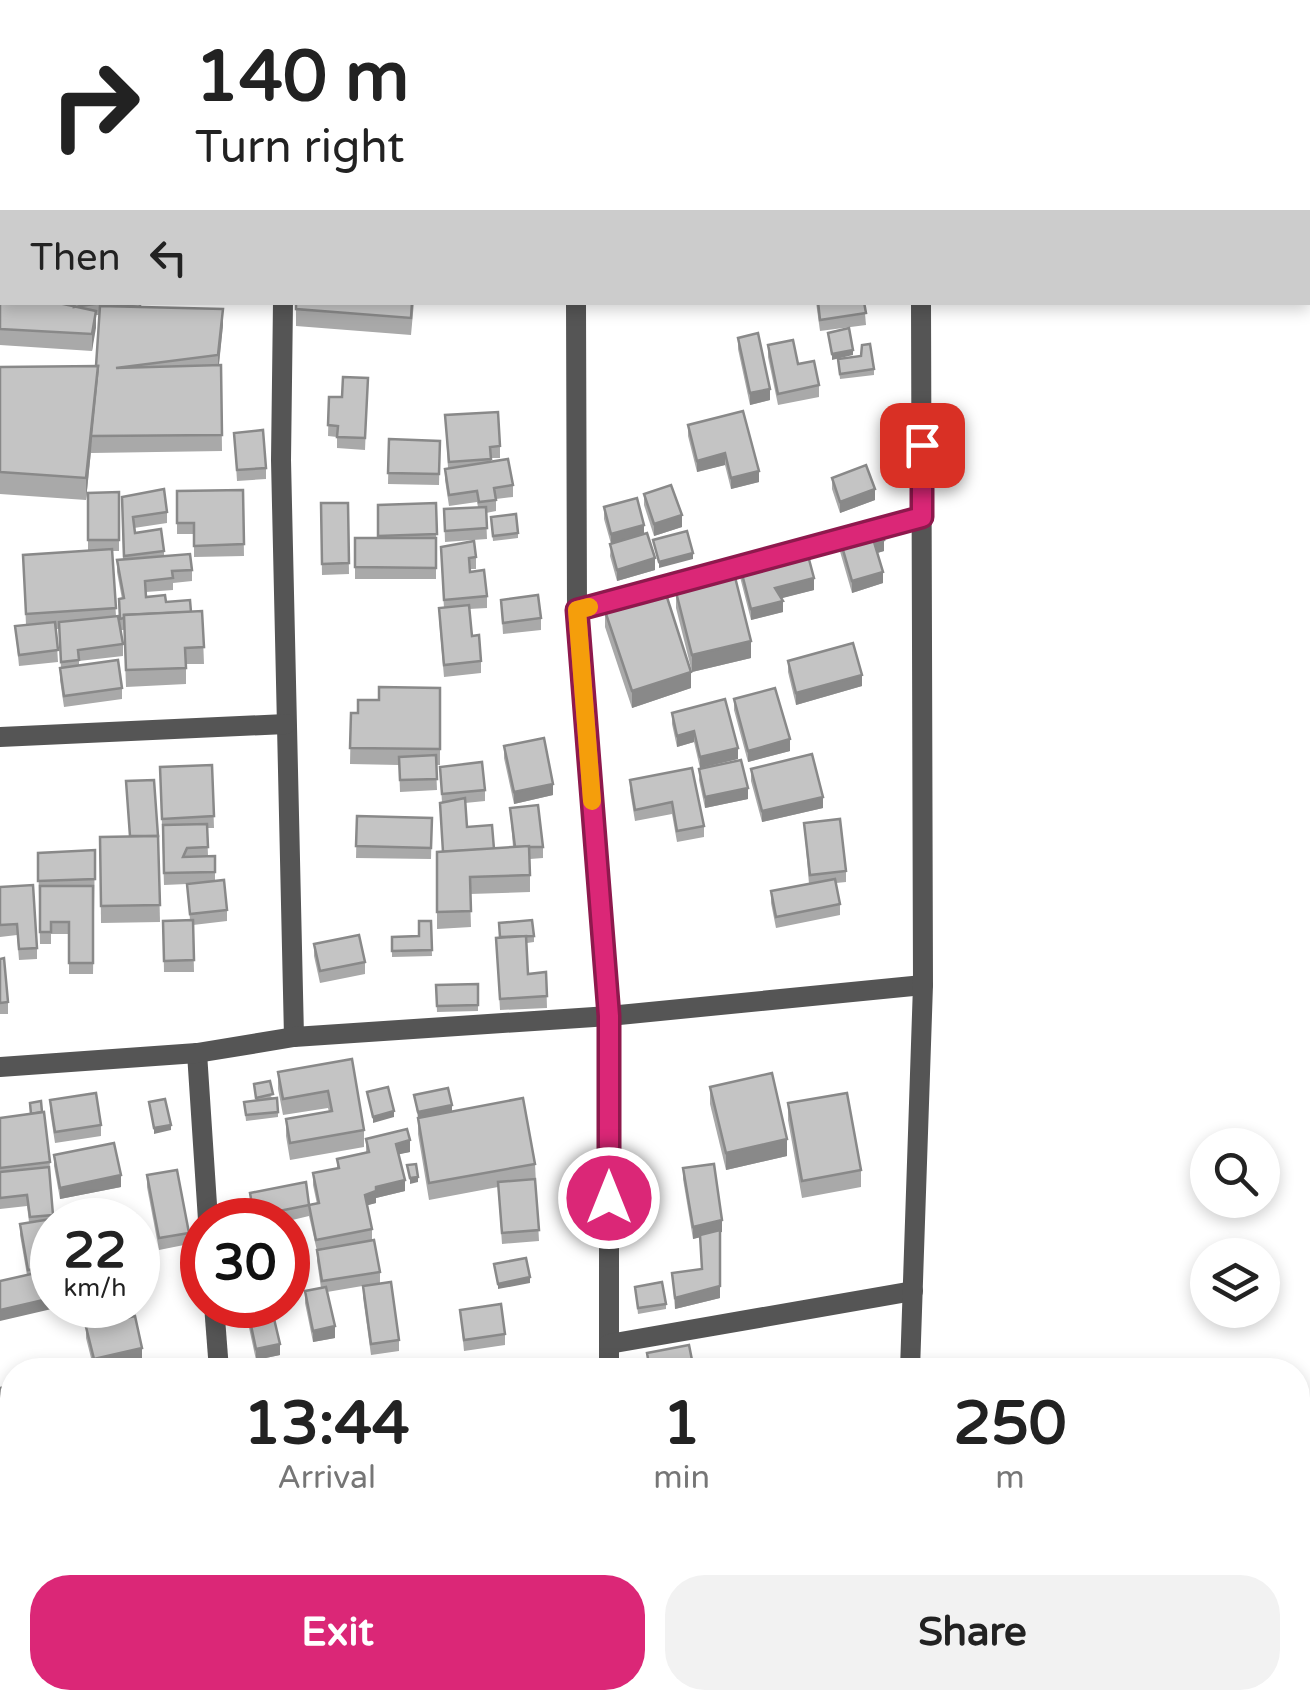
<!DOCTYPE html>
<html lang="en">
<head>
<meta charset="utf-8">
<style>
	:root { --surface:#fff; --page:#f2f2f2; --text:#222; --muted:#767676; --accent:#db2777 }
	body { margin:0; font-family:"Varela Round",sans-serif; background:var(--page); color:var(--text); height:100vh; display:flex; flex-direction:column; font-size:38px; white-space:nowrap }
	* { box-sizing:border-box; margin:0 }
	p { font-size:32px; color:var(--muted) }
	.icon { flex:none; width:55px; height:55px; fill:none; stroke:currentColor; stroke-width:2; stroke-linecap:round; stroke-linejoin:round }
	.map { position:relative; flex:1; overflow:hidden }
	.details { position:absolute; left:0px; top:1358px; width:1310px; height:352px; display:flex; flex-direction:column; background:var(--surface); border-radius:40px 40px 0 0; box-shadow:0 5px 15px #0003 }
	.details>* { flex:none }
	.banner { position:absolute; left:0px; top:0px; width:1310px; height:305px; box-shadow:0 5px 15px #0003; background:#fff; color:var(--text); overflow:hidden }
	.tools { position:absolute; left:1190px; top:1128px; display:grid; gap:20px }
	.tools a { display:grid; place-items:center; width:90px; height:90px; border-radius:50%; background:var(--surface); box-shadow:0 5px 15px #0003; font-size:50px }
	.speed { position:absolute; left:30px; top:1198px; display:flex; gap:20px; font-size:50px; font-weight:700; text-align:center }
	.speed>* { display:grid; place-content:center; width:130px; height:130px; border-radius:50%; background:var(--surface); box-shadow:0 5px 15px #0003; line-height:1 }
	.speed small { font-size:25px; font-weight:400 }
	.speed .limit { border:15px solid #d22; background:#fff; color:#111 }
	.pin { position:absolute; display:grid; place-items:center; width:85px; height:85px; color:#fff; margin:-42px; border-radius:20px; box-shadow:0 5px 15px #0006 }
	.me { position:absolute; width:110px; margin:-55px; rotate:0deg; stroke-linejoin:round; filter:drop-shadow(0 0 8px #0008) }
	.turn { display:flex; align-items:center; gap:35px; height:210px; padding:0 30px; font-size:45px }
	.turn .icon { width:130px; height:130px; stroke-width:2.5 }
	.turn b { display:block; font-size:70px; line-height:85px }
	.then { display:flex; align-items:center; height:95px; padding:0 30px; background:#0003; gap:20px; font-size:38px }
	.eta { display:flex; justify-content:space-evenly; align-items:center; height:170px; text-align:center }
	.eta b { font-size:60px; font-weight:800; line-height:70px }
	.button { display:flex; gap:20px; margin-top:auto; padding:20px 30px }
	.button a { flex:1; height:115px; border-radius:40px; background:var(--accent); color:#fff; font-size:40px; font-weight:800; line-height:115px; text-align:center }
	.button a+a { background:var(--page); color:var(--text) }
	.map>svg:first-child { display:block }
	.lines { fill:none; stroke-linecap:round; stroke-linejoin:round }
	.minor { stroke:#555; stroke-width:20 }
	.wall { fill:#a9a9a9 }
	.shaded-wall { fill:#898989 }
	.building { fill:#c4c4c4; stroke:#898989; stroke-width:2.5 }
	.route-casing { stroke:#8e194d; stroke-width:25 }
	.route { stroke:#db2777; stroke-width:18 }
	.slow { stroke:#f59e0b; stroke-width:18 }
</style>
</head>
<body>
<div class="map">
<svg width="1310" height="1708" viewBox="0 0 1310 1708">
	<rect width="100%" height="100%" fill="#fff"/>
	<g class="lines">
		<g class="minor">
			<path d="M576 0V2"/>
			<path d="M921 0V2"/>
			<path d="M287 2V0"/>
			<path d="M283 302 281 460 294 1037"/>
			<path d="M576 302 577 610 609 1016V1370"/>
			<path d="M577 610 922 517"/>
			<path d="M0 737 286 724"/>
			<path d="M197 1053 208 1220"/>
			<path d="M0 1067 197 1053 294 1037 609 1016 923 985"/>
			<path d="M214 1305 219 1370"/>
			<path d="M609 1344 913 1291"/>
			<path d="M910 1370 923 985 921 302"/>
			<path d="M233 1698V1708"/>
			<path d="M599 1708V1698"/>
			<path d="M898 1708V1698"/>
		</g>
	</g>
	<g class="wall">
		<path d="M2 0H104V2H2V70H0Z"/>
		<rect x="110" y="0" width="116" height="2"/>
		<path d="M0 273 2 302 74 307 75 302H140V307L223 325 219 365H221L222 451 91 453V451L86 500 0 494V367L96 366 100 315H96L92 351 0 345Z"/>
		<path d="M296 302H414L411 335 296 326Z"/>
		<path d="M816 302H864L866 325 820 331Z"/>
		<path d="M738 338 770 400 750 405 738 349Z"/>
		<path d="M768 345 798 364 819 385V397L778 405 768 357Z"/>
		<path d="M861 356 874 369V375L840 379 838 359Z"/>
		<path d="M368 378 365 450 337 448V437L328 436 329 397H342Z"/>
		<path d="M445 415 500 446V458H491V462L513 485V497L496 499V511L486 513 487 539 445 542 444 509 478 507 477 502 449 506 445 480V469L448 468Z"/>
		<path d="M688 425 759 482 731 489 725 465 697 472 688 436Z"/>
		<path d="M234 433 266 468V479L237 481Z"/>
		<path d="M389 439 440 441 439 485 388 484Z"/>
		<path d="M832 478 875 500 840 513 832 489Z"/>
		<path d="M243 490 244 556 194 557V534H177V491Z"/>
		<path d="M119 492V551H112L116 616 123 644V656L79 661V665L122 688V699L64 707 60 680V668H61L59 629H56L58 662 19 666 15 626 26 625 23 555 88 551V493Z"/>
		<path d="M644 494 682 527 654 536 644 505Z"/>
		<path d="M122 497 167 512V523L134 528 135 533 164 551V556L192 570V581L173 583V590L146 592V597L166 602 191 612 202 611 204 664H186V684L126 687 124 630H120L119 610V599H122L117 572V560H123Z"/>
		<path d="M321 503H348L349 574 322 575Z"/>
		<path d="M436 503V579H355V538H378V505Z"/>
		<path d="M604 507 644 534 655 570 617 581 610 556 611 544 604 519Z"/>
		<path d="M491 517 518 533V538L493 541Z"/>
		<path d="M839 536 884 551 877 553 883 583 852 593 839 548Z"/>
		<path d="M476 557V569H470V572L487 596V608L469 609 472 636 481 661V673L444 677 439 619V608H444L441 559Z"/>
		<path d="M740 566 814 590 781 598 783 612 751 620 740 577Z"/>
		<path d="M676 592 751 658 692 672 676 608Z"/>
		<path d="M501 600 541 618V630L503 634Z"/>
		<path d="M605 611 691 688 632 708 605 627Z"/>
		<path d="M788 661 862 686 796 705 788 672Z"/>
		<path d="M440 688V765H436L437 790 400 792 399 765 350 764 351 713H358L379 700Z"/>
		<path d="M734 699 790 751 748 762 734 710Z"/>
		<path d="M672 713 738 759 701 768 748 799 705 808 699 780 700 768 694 742 677 747 672 724Z"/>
		<path d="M504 746 553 795 514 804 504 758Z"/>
		<path d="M212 765 214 828H207L208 856H215V881L227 910V921L193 925 194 972H164L163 921 190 920 187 884 164 885 160 767Z"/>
		<path d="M440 767 485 790V801L465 803 467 827 494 849 513 847 510 808 543 847V858L530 859V892L470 894 471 927 437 929V852H442V803Z"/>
		<path d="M692 768 704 826V837L677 842 672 814 635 821 630 791V780Z"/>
		<path d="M751 769 823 808 762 822 751 781Z"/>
		<path d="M357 816 432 818 431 859 356 858Z"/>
		<path d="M804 823 846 871V882L836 883 840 904V915L776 928 771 903V891L809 884Z"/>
		<path d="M129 836H158L160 922 101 923 100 837Z"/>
		<path d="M95 850 93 974H69V934H51V944H40L38 853Z"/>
		<path d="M0 887 37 948V959L19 960 17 935 0 937Z"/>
		<path d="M431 921 432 956 392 957V937L419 936Z"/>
		<path d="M534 936V942L527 943 528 974 546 972 547 1008 500 1010 496 938Z"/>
		<path d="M314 944 365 962V974L320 983 314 956Z"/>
		<path d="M0 959 8 1002V1014H0Z"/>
		<path d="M478 984V1011L437 1012 436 985Z"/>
		<path d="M352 1059 364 1130V1147L290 1160 286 1136V1119L329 1112 328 1108 283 1115 278 1089V1072Z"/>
		<path d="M254 1084 273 1098 278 1112V1117L246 1121 244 1102 256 1100Z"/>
		<path d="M710 1087 787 1156 726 1170 710 1104Z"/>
		<path d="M414 1095 452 1111 427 1116 535 1164 539 1241 502 1244 498 1187 429 1200 418 1134V1118Z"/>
		<path d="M50 1100 101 1125V1136L55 1143 50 1111Z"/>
		<path d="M788 1103 861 1170V1187L802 1198 788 1120Z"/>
		<path d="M0 1118 50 1162 49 1173 53 1215 52 1277 51 1278 56 1308 27 1275 20 1235V1224L29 1222 27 1206 0 1209Z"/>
		<path d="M366 1139 410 1152 398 1154 405 1191 376 1198V1203L367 1205 372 1229V1241L380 1272V1283L327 1292 335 1338 313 1342 305 1303V1291L321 1288 317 1261V1251L309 1216 288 1221 253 1220 250 1204V1193L309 1205 317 1204 313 1185V1173L337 1168V1159L366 1153Z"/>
		<path d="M54 1155 121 1187 60 1199 54 1166Z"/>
		<path d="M683 1168 722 1232H720V1298L675 1309 672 1273 702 1269 700 1237 693 1239 683 1179Z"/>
		<path d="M147 1175 189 1233V1244L159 1250 147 1187Z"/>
		<path d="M363 1286 399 1340V1351L371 1355 363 1297Z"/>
		<path d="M635 1287 666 1304V1309L638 1314Z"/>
		<path d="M460 1310 505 1334V1345L464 1351Z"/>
		<path d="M248 1311 280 1355 256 1360 248 1323Z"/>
		<path d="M86 1327 142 1359 94 1370 86 1338Z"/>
		<path d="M647 1353 693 1365V1370H648Z"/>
		<path d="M12 1386V1428L0 1430V1388Z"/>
		<path d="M12 1577V1622L3 1623 0 1579Z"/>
		<path d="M91 1698H125L126 1707 93 1708Z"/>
		<path d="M776 1698H817V1705L776 1707Z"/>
	</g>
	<g class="shaded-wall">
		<path d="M681 0H722L713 2H672Z"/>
		<path d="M223 309V325L218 372V355Z"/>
		<path d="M96 311V328L92 351V334Z"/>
		<path d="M853 350V355L832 360V354Z"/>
		<path d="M98 366 91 451 86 500V478Z"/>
		<path d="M770 389V400L750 405V393Z"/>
		<path d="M725 453V465L697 472V461Z"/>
		<path d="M759 471V482L731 489V478Z"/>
		<path d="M875 489V500L840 513V502Z"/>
		<path d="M682 515V527L654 536V524Z"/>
		<path d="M644 525V536L611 545V534Z"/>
		<path d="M884 540V551L874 554V542Z"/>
		<path d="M693 553V559L659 568V562Z"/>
		<path d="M655 558V570L617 581V570Z"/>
		<path d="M883 572V583L852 593V581Z"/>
		<path d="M814 578V590L775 600V588Z"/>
		<path d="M783 601V612L751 620V609Z"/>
		<path d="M751 641V658L692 672V655Z"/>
		<path d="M691 672V688L632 708V691Z"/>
		<path d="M862 675V686L796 705V693Z"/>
		<path d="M694 731V742L677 747V736Z"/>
		<path d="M790 739V751L748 762V751Z"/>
		<path d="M738 748V759L700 768V757Z"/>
		<path d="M553 784V795L514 804V792Z"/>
		<path d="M748 788V799L705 808V797Z"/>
		<path d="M823 797V808L762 822V811Z"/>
		<path d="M452 1105V1111L418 1118V1112Z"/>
		<path d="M394 1111V1117L373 1123V1117Z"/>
		<path d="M171 1125V1130L154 1134V1128Z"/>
		<path d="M787 1139V1156L726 1170V1153Z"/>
		<path d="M410 1140V1152L396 1155V1144Z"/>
		<path d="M121 1175V1187L60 1199V1188Z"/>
		<path d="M418 1177V1182L410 1184V1178Z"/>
		<path d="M405 1180V1191L376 1198V1203L365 1206V1195L376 1187Z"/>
		<path d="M722 1220V1232L693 1239V1227Z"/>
		<path d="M143 1246V1257L138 1258V1247Z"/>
		<path d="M530 1277V1283L498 1289V1284Z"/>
		<path d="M720 1286V1298L675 1309V1298Z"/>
		<path d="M52 1298V1305H56V1308L0 1321V1310Z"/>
		<path d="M335 1326V1338L313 1342V1331Z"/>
		<path d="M280 1344V1355L256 1360V1349Z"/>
		<path d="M142 1348V1359L94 1370V1359Z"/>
		<path d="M1310 1525V1537L1298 1541V1530Z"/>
		<path d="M1310 1636V1642L1298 1646V1640Z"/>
	</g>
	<g class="building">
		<rect x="315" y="0" width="104" height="2"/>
		<path d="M662 0H681L672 2H662Z"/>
		<path d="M723 0H757L758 2H716Z"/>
		<path d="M784 0H816L817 2H785Z"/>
		<path d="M1 5 2 53H0V48Z"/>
		<path d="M0 273 2 274V302H54L96 311 92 334 0 329Z"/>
		<path d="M75 302H140V307L101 303 74 307Z"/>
		<path d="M296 302H412L411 318 296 309Z"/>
		<path d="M818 302H864L866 313 820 320Z"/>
		<path d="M100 306 223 309 218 355 116 368 221 365 222 435 91 436 98 366H96Z"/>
		<path d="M849 328 853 350 832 354 828 333Z"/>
		<path d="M758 333 770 389 750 393 738 338Z"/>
		<path d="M793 340 798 364 814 361 819 385 778 394 768 345Z"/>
		<path d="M870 344 874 369 840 374 838 359 861 356 862 345Z"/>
		<path d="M98 366 86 478 0 472V367Z"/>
		<path d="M343 377 368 378 365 438 337 437 338 426 328 425 329 397H342Z"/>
		<path d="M743 411 759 471 731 478 725 453 697 461 688 425Z"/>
		<path d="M498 412 500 446 490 447 491 459 449 462 445 415Z"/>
		<path d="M263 430 266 468 237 470 234 433Z"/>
		<path d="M389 439 440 441 439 474 388 473Z"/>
		<path d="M508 459 513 485 494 488 496 500 479 502 477 491 449 495 445 469Z"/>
		<path d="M866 465 875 489 840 502 832 478Z"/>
		<path d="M671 485 682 515 654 524 644 494Z"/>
		<path d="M164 489 167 512 133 517 135 533 161 529 164 551 124 556 122 497Z"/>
		<path d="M243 490 244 544 194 546V523H177V491Z"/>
		<path d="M119 492V540H88V493Z"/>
		<path d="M637 498 644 525 611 534 604 507Z"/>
		<path d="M321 503H348L349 563 322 564Z"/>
		<path d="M436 503 437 534 378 536V505Z"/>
		<path d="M486 507 487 528 445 531 444 509Z"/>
		<path d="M516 514 518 533 493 536 491 517Z"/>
		<path d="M879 524 884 540 874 542 883 572 852 581 839 536Z"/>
		<path d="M687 531 693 553 659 562 653 540Z"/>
		<path d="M647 533 655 558 617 570 610 544Z"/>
		<path d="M355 538H436V568L355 567Z"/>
		<path d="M474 541 476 557 469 558 470 572 484 570 487 596 444 600 441 547Z"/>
		<path d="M806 548 814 578 775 588 783 601 751 609 740 566Z"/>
		<path d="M112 549 116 608 26 614 23 555Z"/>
		<path d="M190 554 192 570 172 571 173 578 145 581 146 597 165 595 166 602 190 600 191 612 124 615V618L120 619 119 599 124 598 117 560Z"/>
		<path d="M735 577 751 641 692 655 676 592Z"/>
		<path d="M665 591 691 672 632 691 605 611Z"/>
		<path d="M538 595 541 618 503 623 501 600Z"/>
		<path d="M469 605 472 636 479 635 481 661 444 665 439 608Z"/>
		<path d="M202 611 204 647 185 648 186 668 126 670 124 615Z"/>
		<path d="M118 616 123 644 78 650 79 660 61 662 59 622Z"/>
		<path d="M55 622 58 650 19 655 15 626Z"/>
		<path d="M853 643 862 675 796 693 788 661Z"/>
		<path d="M118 660 122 688 64 696 60 668Z"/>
		<path d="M379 687 440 688V749L350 748 351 713H358V700H379Z"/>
		<path d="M775 688 790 739 748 751 734 699Z"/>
		<path d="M725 699 738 748 700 757 694 731 677 736 672 713Z"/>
		<path d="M544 738 553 784 514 792 504 746Z"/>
		<path d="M812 754 823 797 762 811 751 769Z"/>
		<path d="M436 755 437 779 400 780 399 757Z"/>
		<path d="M741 760 748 788 705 797 699 769Z"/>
		<path d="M482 762 485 790 442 794 440 767Z"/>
		<path d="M212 765 214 816 162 819 160 767Z"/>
		<path d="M692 768 704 826 677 831 672 802 635 810 630 780Z"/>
		<path d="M154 780 158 836H130L126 781Z"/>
		<path d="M465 798 467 827 492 825 494 849 443 852 440 803Z"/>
		<path d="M538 805 543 847H515L510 808Z"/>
		<path d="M357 816 432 818 431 848 356 846Z"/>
		<path d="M840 819 846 871 810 875 804 823Z"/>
		<path d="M207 824 208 847 187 848 183 857 215 856V872L164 873 163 825Z"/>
		<path d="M158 836 160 905 101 906 100 837Z"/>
		<path d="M529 846 530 875 470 877 471 911 437 912V852Z"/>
		<path d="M95 850V879L38 881V853Z"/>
		<path d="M835 879 840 904 776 917 771 891Z"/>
		<path d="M224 880 227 910 190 914 187 884Z"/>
		<path d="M33 885 37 948 19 949 17 924 0 925V887Z"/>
		<path d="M40 886H93V963H69V922H51V932H40Z"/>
		<path d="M193 920 194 960 164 961 163 921Z"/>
		<path d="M532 920 534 936 500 937 499 923Z"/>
		<path d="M419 921H431L432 950 392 951V937L419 936Z"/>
		<path d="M359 935 365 962 320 971 314 944Z"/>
		<path d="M526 936 528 974 546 972 547 996 500 999 496 938Z"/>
		<path d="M4 958 8 1002 0 1003V959Z"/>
		<path d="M478 984V1005L437 1006 436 985Z"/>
		<path d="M352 1059 364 1130 290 1143 286 1119 332 1111 328 1091 283 1099 278 1072Z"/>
		<path d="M772 1073 787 1139 726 1153 710 1087Z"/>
		<path d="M270 1081 273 1094 256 1098 254 1084Z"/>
		<path d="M388 1087 394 1111 373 1117 367 1092Z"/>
		<path d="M448 1088 452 1105 418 1112 414 1095Z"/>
		<path d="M96 1093 101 1125 55 1132 50 1100Z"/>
		<path d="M847 1093 861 1170 802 1181 788 1103Z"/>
		<path d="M277 1098 278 1112 246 1115 244 1102Z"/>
		<path d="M523 1098 535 1164 429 1183 418 1118Z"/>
		<path d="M165 1099 171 1125 154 1128 149 1102Z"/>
		<path d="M41 1101 42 1112 31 1114 30 1103Z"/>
		<path d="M44 1112 50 1162 0 1168V1118Z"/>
		<path d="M407 1129 410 1140 396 1144 405 1180 376 1187V1191L365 1195 372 1229 316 1240 309 1205 254 1216 250 1193 306 1182 309 1205 319 1203 313 1173 339 1168 337 1159 369 1152 366 1139Z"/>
		<path d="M114 1143 121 1175 60 1188 54 1155Z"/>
		<path d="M416 1164 418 1177 410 1178 407 1165Z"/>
		<path d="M714 1164 722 1220 693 1227 683 1168Z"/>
		<path d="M49 1167 53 1215 30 1217 27 1195 0 1198V1172Z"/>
		<path d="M177 1170 189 1233 159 1238 147 1175Z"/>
		<path d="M535 1179 539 1230 502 1233 498 1182Z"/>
		<path d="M136 1215 137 1220H112Z"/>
		<path d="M51 1219 52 1266 28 1270 20 1224Z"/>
		<path d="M138 1222 143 1246 138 1247Z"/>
		<path d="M720 1230V1286L675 1298 672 1273 702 1269 700 1235Z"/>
		<path d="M374 1240 380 1272 322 1281 317 1250Z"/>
		<path d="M526 1258 530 1277 498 1284 494 1264Z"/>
		<path d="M49 1270 52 1283V1298L0 1310V1281Z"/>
		<path d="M391 1282 399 1340 371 1344 363 1286Z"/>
		<path d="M662 1282 666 1304 638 1308 635 1287Z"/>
		<path d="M326 1287 335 1326 313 1331 305 1291Z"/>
		<path d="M501 1304 505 1334 464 1340 460 1310Z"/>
		<path d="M271 1306 280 1344 256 1349 248 1311Z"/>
		<path d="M135 1316 142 1348 94 1359 86 1327Z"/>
		<path d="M689 1345 693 1365 670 1370H650L647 1353Z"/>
		<path d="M279 1360 281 1370H246L245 1367Z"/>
		<path d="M377 1366V1370H365L364 1368Z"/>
		<path d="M12 1386V1417L0 1418V1388Z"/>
		<path d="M1307 1468 1310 1474V1525L1298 1530V1472Z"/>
		<path d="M12 1577V1611L3 1612 0 1579Z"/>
		<path d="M1304 1611 1310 1627V1636L1298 1640V1614Z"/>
		<path d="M92 1698H125L126 1702 94 1707Z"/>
		<path d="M943 1698H970L973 1707 987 1704 988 1708H946Z"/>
		<path d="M1016 1698H1050L1053 1708H1009L1007 1700Z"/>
	</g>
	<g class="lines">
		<defs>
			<path id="route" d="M609 1198V1016L577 610 922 517V445"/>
		</defs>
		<use href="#route" class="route-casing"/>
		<use href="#route" class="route"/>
		<path class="slow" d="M589 607 577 610 592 801"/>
	</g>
</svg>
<div class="tools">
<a><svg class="icon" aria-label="search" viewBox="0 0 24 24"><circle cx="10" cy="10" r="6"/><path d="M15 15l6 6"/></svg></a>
<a><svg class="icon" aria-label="layers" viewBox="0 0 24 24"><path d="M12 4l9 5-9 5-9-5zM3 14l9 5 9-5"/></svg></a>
</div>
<div class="speed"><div>22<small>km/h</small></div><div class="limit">30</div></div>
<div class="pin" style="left:922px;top:445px;background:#d93025"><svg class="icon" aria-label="arrive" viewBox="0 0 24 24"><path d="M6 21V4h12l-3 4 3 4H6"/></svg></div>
<svg class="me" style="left:609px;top:1198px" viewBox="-20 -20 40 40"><circle r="17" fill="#db2777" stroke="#fff" stroke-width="3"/><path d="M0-11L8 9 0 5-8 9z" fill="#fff"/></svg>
<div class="banner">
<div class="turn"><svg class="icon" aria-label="right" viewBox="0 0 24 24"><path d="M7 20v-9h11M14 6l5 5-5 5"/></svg><div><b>140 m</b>Turn right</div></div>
<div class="then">Then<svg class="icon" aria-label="left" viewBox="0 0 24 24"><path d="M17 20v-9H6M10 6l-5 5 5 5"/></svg></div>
</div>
<section class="details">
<div class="eta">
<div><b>13:44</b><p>Arrival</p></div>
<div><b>1</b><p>min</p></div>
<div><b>250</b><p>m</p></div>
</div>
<div class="button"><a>Exit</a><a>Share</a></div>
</section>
</div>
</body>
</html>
